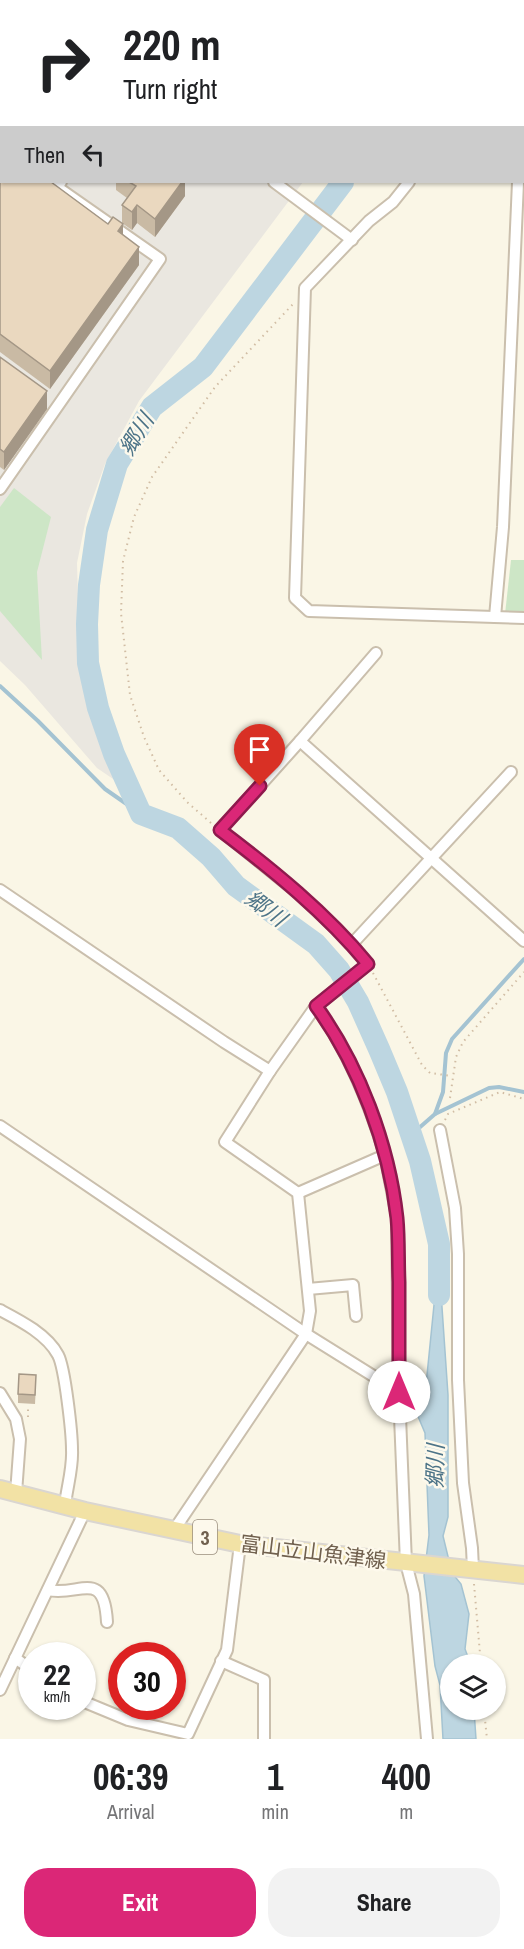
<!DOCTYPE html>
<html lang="en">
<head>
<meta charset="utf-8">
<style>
	:root { --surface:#fff; --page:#f2f2f2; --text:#202124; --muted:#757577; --accent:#db2777 }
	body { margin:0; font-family:"Archivo Narrow","Noto Sans JP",sans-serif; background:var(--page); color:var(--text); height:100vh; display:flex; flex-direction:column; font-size:22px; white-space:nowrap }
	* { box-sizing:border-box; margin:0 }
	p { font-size:20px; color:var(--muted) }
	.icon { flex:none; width:33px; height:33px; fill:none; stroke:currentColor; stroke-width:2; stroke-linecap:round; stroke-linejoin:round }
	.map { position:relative; height:1739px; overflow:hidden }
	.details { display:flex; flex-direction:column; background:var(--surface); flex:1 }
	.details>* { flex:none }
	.hud { position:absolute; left:0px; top:0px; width:525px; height:183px; box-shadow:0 2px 4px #0004; background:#fff; color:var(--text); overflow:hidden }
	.tools { position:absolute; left:440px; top:1654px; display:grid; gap:12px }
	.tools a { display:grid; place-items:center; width:66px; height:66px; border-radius:50%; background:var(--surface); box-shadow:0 2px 4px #0004; font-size:30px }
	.speed { position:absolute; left:18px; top:1642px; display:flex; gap:12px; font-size:30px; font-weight:700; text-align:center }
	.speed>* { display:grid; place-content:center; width:78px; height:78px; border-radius:50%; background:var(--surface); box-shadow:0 2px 4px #0004; line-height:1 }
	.speed small { font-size:15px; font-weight:400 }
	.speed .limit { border:9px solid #d22; background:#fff; color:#111 }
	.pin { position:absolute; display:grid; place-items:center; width:51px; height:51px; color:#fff; margin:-62px -26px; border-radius:50% 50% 50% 0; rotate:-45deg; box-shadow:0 0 6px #0007 }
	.pin .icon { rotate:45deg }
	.me { position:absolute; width:66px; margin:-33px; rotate:0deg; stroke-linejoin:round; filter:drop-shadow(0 0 4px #0008) }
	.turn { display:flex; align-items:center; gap:21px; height:126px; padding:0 24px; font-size:27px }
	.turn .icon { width:78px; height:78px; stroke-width:2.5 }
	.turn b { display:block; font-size:42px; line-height:51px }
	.then { display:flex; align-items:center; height:57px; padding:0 24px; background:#0003; gap:12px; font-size:22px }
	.eta { display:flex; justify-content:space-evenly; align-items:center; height:102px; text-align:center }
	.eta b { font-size:36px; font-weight:700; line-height:42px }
	.action { display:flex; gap:12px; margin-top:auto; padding:12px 24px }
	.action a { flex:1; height:69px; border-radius:24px; background:var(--accent); color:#fff; font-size:24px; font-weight:700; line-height:69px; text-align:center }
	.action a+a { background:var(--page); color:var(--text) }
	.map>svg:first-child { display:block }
	.industrial { fill:#eae7e0 }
	.green { fill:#cde6c6 }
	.water { fill:#bdd6e1; stroke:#a4c3d2; stroke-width:1.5 }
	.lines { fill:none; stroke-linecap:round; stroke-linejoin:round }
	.stream { stroke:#a4c3d2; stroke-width:4 }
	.river { stroke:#bdd6e1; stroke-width:22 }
	.minor-casing { stroke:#cabfad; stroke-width:14 }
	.tertiary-casing { stroke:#cabfad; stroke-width:16 }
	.primary-casing { stroke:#dad6d1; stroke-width:20 }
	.path { stroke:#d1bda4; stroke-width:2; stroke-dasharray:1.5 4.5; stroke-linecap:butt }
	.minor { stroke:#fff; stroke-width:10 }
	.tertiary { stroke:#fff; stroke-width:14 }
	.primary { stroke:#f2e2a5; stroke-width:16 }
	.wall { fill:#c9baa4 }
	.shaded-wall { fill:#a49786 }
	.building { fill:#ead8bf; stroke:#a49786; stroke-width:1.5 }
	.route-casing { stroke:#8e194d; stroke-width:15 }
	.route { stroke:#db2777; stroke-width:10 }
	.labels { text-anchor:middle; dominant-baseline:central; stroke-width:5; stroke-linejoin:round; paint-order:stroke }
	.shield { fill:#fdf9ec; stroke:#9a8e7d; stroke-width:1.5 }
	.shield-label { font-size:20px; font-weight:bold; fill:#70604e }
	.street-label { font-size:21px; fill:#70604e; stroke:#fdf9ec }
	.water-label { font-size:22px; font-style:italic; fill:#4d7488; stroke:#fdf9ec }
</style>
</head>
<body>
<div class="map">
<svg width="524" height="1739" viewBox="0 0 524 1739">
	<rect width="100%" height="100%" fill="#faf6e6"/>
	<path class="industrial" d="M0 0 5 1 2 2V182H303L139 401 105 464 87 514 77 563 79 631 88 702 116 781 97 768 25 685 0 661Z"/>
	<g class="green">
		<path d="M14 488 51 517 37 572 42 660 0 611V507Z"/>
		<path d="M511 560H524V615L505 614Z"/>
	</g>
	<path class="water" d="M438 1249 448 1395V1517L443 1536 452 1573 461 1584 469 1614 465 1649 471 1665H450V1710H474L476 1739H443L440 1685 435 1666 424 1576 429 1535 425 1433 417 1414 420 1399 425 1395 436 1285Z"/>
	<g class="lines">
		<g class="stream">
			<path d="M0 686 38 721 105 789 141 814"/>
			<path d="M435 1114 443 1092 446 1053 452 1039 524 959"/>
			<path d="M411 1135 435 1114 489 1088 499 1087 524 1092"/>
		</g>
		<g class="river">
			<path d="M478 2 479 0"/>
			<path d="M343 182 203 367 152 407 117 464 97 530 89 585 87 624 88 663 98 708 114 754 141 814 178 828 211 857 236 886 316 944 339 970 358 1002 379 1049 397 1092 420 1161 439 1244V1295"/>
		</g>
		<defs>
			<g id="minor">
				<path d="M19 0 21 2"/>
				<path d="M274 182 352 240"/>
				<path d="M409 182 393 202 369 221 305 288 295 598 309 611 524 618"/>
				<path d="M0 489 160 259 57 187 61 182"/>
				<path d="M495 617 503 527 518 182"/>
				<path d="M376 653 300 741 524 941"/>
				<path d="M300 741 220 830 298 893 352 944"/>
				<path d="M0 890 224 1042 270 1071"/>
				<path d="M0 1126 306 1334 399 1392 397 1217 385 1155"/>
				<path d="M440 1130 455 1208 458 1254V1380L463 1483 472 1548 473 1569"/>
				<path d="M298 1193 385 1155C369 1102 348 1051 316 1006"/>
				<path d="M308 1289 353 1285 356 1316"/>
				<path d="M0 1310C19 1320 47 1334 58 1355 65 1368 72 1433 72 1450 73 1468 67 1487 65 1505"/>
				<path d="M399 1392 406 1563 414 1594 427 1739"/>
				<path d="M0 1393 16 1419 20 1439 16 1493"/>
				<path d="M174 1530 306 1334 310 1311 298 1193 225 1142 270 1071 316 1006 368 964 352 944 511 772"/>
				<path d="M48 1590C79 1597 104 1567 107 1622"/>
				<path d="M15 1658 32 1670"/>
				<path d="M221 1661 264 1680V1739"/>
				<path d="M0 1690 85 1511"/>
				<path d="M82 1701 128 1720 188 1734 227 1650 240 1544"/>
			</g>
			<path id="tertiary" d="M189 2 190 0"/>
			<path id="primary" d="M0 1489 85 1511 240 1544 524 1575"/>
		</defs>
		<use href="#minor" class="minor-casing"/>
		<use href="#tertiary" class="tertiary-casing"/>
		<use href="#primary" class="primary-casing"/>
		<g class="path">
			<path d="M211 823 187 802 159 770 144 737 130 695 121 613 123 561 134 517 152 477 215 387 294 303"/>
			<path d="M373 973 422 1065 430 1073 452 1076"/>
			<path d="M450 1098 456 1057 463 1042 524 972"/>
			<path d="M445 1120 448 1114 500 1092 524 1099"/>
			<path d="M28 1417V1406"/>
			<path d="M474 1584 481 1665"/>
			<path d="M484 1710 487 1739"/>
		</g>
		<use href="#minor" class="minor"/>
		<use href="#tertiary" class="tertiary"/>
		<use href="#primary" class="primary"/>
	</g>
	<g class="wall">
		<path d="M85 0H146L145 2H85Z"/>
		<path d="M0 144 123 235 139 265 50 389 0 352Z"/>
		<path d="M114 182H185V196L155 237 137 223 132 230 122 223V205L127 198 116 190V183Z"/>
		<path d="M0 357 47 409 4 470 0 467Z"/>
		<path d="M36 1384 35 1404 18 1403V1394Z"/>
	</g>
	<g class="shaded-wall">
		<path d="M133 0H146L145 2H132Z"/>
		<path d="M182 182H185V196L155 237V219Z"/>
		<path d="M137 205V223L132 230V212Z"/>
		<path d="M123 224V242L118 231Z"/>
		<path d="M139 247V265L50 389V371Z"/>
		<path d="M47 391V409L4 470V452Z"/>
	</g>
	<g class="building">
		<path d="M107 0H133L132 2H109Z"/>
		<path d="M233 0H343L345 2H232Z"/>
		<path d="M0 144 2 145V182H51L108 224 113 217 123 224 118 231 139 247 50 371 0 334Z"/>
		<path d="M129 182H182L155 219 137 205 132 212 122 205 136 186Z"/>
		<path d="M0 357 47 391 4 452 0 449Z"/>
		<path d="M19 1374 36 1375 35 1395 18 1394Z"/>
	</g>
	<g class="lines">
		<defs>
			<path id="route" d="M260 786 220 830C273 870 326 913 368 964L316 1006C359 1065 389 1145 397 1218 399 1239 398 1261 399 1282 399 1319 399 1355 399 1392"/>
		</defs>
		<use href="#route" class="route-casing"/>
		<use href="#route" class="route"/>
	</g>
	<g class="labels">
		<rect class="shield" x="193" y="1520" width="24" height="34" rx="4.5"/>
		<g class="shield-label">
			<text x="205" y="1537">3</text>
		</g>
		<g class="street-label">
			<text transform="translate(313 1552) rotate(7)">富山立山魚津線</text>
		</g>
		<g class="water-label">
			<text transform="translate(136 434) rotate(-58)">郷川</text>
			<text transform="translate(266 908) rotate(36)">郷川</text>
			<text transform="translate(435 1466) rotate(-89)">郷川</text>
		</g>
	</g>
</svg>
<div class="tools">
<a><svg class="icon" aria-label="layers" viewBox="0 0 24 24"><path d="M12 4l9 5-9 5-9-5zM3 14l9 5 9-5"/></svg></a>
</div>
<div class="speed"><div>22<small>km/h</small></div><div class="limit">30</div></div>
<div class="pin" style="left:260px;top:786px;background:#d93025"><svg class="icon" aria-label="arrive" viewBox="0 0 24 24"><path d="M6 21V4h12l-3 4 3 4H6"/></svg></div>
<svg class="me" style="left:399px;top:1392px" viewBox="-20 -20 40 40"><circle r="19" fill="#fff"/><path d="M0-13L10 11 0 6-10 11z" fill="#db2777"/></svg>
<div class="hud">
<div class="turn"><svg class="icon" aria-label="right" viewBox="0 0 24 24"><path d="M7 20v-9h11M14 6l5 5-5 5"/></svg><div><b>220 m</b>Turn right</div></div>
<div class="then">Then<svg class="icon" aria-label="left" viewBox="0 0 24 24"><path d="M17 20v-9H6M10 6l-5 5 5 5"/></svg></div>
</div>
</div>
<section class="details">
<div class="eta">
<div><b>06:39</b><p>Arrival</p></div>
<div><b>1</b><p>min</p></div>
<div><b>400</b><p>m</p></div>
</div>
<div class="action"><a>Exit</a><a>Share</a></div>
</section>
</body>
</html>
